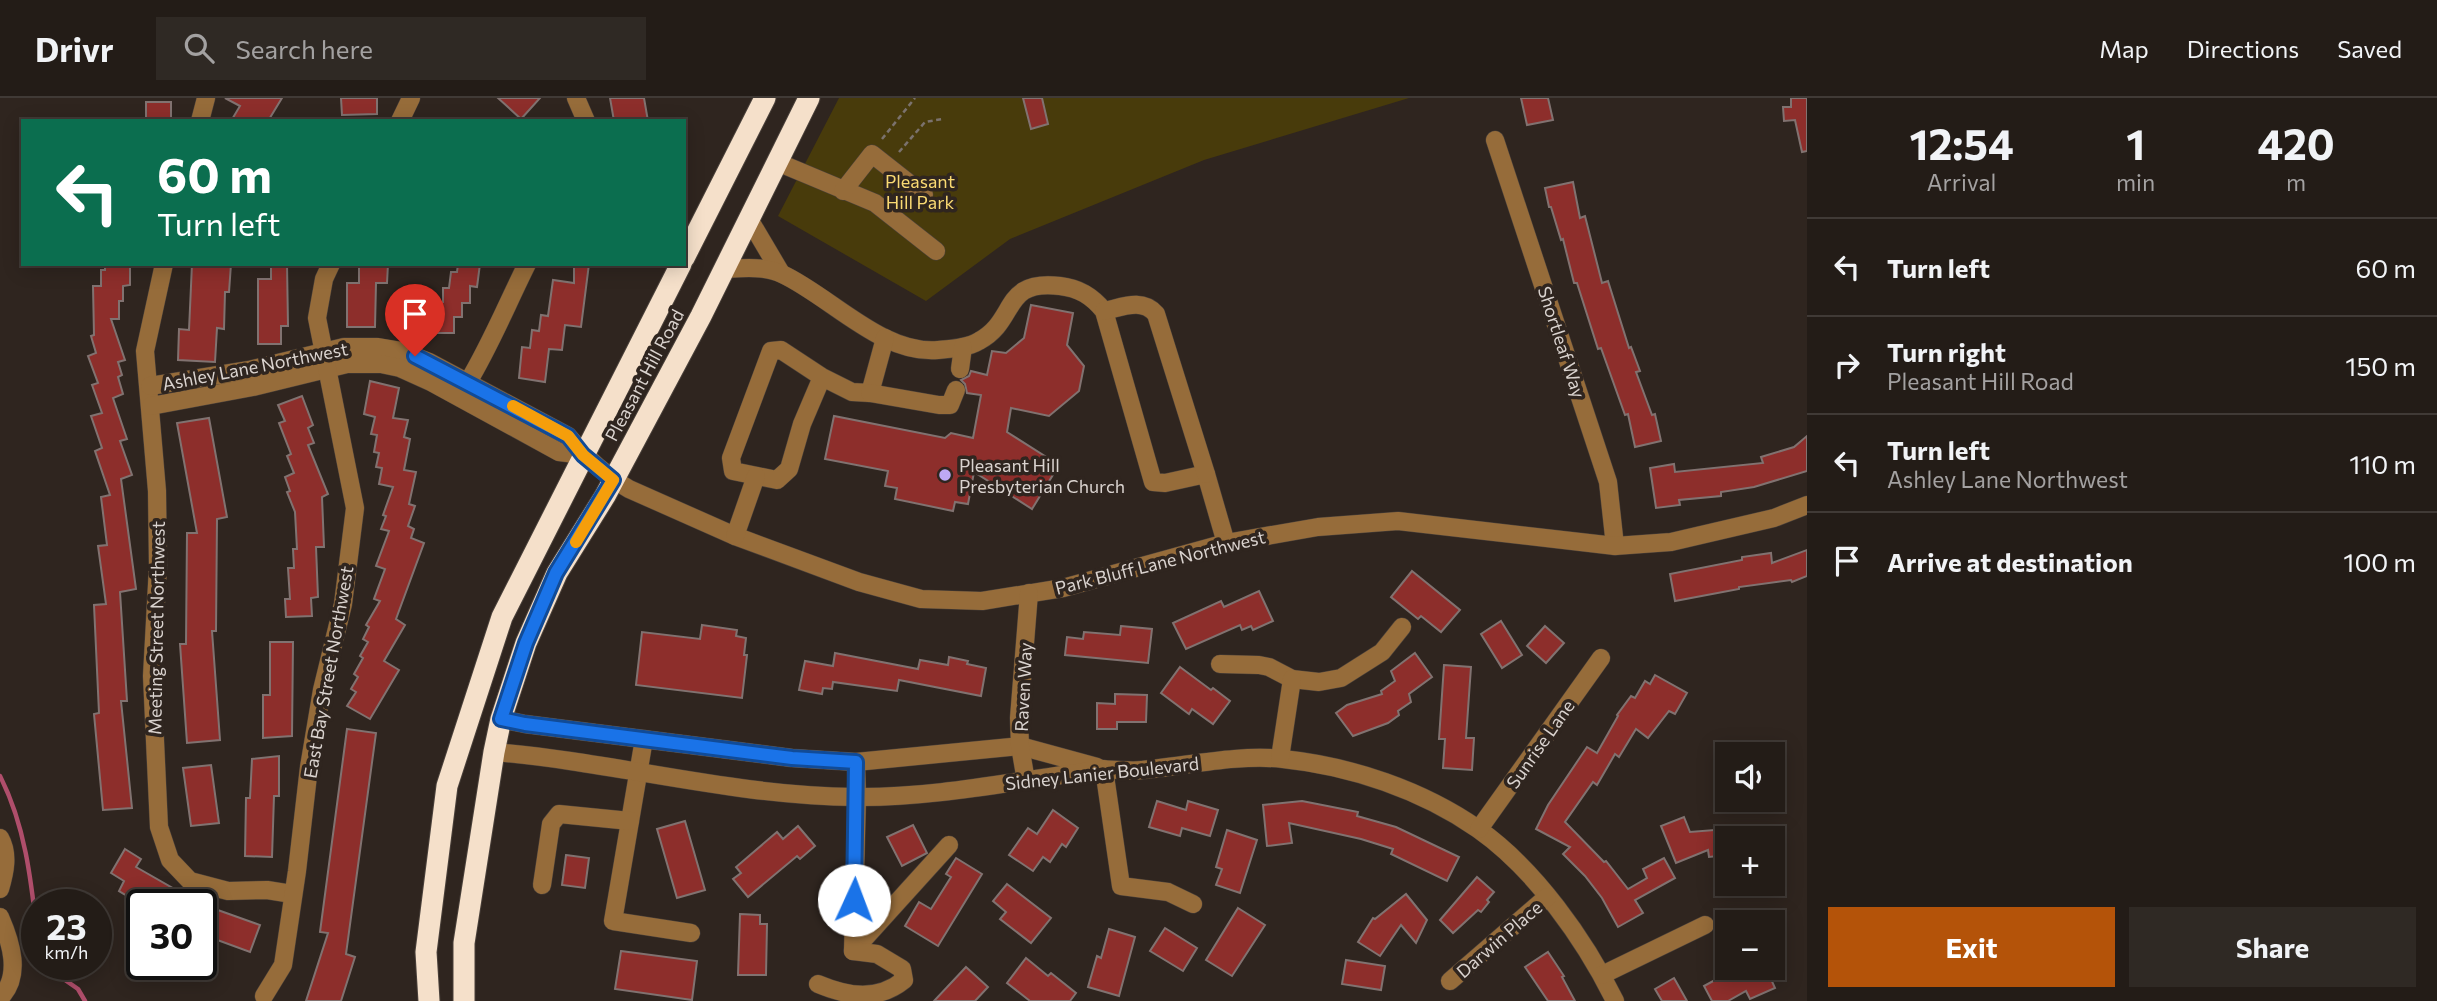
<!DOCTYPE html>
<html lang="en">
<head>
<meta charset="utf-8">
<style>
	:root { --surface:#231c17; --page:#2f2924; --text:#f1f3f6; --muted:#a3a1a1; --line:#403a36; --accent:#b45309 }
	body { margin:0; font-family:Commissioner,sans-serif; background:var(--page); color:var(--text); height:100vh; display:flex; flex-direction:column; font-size:26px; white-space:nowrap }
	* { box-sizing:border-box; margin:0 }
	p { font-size:23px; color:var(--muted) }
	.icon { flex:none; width:38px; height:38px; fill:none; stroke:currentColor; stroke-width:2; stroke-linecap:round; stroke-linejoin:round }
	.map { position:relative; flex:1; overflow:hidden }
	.panel { display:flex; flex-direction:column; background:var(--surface); width:630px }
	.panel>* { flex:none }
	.top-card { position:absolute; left:21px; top:21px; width:665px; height:147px; border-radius:0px; box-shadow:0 4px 18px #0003,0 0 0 2px var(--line); background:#0b6e4f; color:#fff; overflow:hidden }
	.controls { position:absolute; left:1715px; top:644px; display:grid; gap:14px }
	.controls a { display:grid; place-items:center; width:70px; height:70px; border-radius:0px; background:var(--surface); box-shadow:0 4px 18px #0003,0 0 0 2px var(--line); font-size:35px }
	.speed { position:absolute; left:21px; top:791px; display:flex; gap:14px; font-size:35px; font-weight:700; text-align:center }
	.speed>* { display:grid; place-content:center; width:91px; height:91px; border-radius:50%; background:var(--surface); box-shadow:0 4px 18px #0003,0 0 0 2px var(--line); line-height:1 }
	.speed small { font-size:18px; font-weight:400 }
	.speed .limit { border:4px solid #111; border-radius:10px; background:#fff; color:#111 }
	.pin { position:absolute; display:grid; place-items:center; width:60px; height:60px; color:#fff; margin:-72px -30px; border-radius:50% 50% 50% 0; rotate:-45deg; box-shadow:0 0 7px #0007 }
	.pin .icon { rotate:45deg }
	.me { position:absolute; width:77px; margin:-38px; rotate:2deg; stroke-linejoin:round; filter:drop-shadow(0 0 5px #0008) }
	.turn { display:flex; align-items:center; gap:24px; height:147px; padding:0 21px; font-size:32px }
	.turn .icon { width:91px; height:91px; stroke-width:2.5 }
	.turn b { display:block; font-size:49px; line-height:60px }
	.eta { display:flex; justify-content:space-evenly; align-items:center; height:119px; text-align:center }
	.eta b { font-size:42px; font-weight:700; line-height:49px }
	.button { display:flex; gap:14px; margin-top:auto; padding:14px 21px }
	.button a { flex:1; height:80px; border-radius:0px; background:var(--accent); color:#fff; font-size:28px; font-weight:700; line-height:80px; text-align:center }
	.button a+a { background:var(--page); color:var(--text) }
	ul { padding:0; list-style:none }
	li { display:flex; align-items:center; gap:21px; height:98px; padding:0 21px; border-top:2px solid var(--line) }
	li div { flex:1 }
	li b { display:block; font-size:26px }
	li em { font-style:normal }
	header { display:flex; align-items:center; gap:42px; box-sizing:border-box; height:98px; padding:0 35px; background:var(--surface); border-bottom:2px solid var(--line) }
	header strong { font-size:33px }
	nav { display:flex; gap:38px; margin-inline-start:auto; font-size:24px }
	.search { width:490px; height:63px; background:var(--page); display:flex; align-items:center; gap:18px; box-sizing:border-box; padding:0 24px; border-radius:0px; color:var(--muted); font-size:26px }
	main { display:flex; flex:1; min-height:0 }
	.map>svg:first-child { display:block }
	.green { fill:#483b0b }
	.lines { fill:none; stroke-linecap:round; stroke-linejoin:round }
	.stream { stroke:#af4e6b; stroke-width:4.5 }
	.building { fill:#8d2e2b; stroke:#817270; stroke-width:2 }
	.minor-casing { stroke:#4a413b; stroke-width:19 }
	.highway-casing { stroke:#4a413b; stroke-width:23 }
	.path { stroke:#7b726d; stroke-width:2.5; stroke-dasharray:5 3.5; stroke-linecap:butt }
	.minor { stroke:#966c3a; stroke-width:18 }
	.highway { stroke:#f5e0ca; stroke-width:21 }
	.route-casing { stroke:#114b97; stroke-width:18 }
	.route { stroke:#1a73e8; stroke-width:12 }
	.slow { stroke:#f59e0b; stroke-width:12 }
	.poi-dot { fill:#bea9f5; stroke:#2f251f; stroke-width:2.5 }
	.labels { text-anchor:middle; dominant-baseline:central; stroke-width:7; stroke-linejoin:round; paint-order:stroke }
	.park-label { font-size:18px; fill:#fada73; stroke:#2f251f }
	.street-label { font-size:18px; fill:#dad3cf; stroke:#2f251f }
	.poi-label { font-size:18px; fill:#dad3cf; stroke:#2f251f; text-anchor:start }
</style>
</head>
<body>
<header>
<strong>Drivr</strong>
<div class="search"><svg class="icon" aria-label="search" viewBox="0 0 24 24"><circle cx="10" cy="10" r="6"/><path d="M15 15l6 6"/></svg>Search here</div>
<nav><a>Map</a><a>Directions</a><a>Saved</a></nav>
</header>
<main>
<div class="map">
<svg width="1807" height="903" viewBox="0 0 1807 903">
	<rect width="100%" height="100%" fill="#2f251f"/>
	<path class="green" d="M839 0H1409L1204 62 1010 141 926 203 778 118Z"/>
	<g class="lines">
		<g class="stream">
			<path d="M0 678C25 727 31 781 37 835"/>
			<path d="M42 866 78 891 85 903"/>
		</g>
	</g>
	<g class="building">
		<path d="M225 0H282L268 23H231L240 8Z"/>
		<path d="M341 0H377V16L342 17Z"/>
		<path d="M498 0H540L521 21Z"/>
		<path d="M610 0H644L648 23H614Z"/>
		<path d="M1023 0H1042L1048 26 1031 31Z"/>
		<path d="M1521 0H1548L1553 22 1527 27Z"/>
		<path d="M1791 0H1807V53L1802 54 1795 22 1784 23 1783 9H1791Z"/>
		<path d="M146 4H171V22L146 23Z"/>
		<path d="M1573 84 1580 120 1585 118 1602 185 1608 183 1629 250 1631 249 1640 273 1636 274 1652 317 1655 316 1661 343 1635 349 1628 316 1625 317 1601 250 1598 251 1577 185H1574L1563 141 1561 142 1551 109H1549L1545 90Z"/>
		<path d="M105 166H130V187L123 188V203H119V221H111L125 262 118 264 122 277 118 279 123 296 113 300 127 341 120 343 132 377 121 381 136 491 120 494 127 603H121L132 710 103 712 94 616 99 615 94 507 106 506 98 448 107 447 101 399 110 397 95 353 102 350 91 318 102 315 92 287 98 285 88 258 96 255 91 238 94 237 93 188H101V172H105Z"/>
		<path d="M192 166H231L229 194H225L224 231 217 230 215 264 178 262 179 231 189 232Z"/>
		<path d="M271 166H287L288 228H281V246H258V181H271Z"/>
		<path d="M359 166H388L387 185H376L375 229H347V185H359Z"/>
		<path d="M458 166H480L477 189 470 188V205H462V219H454V235H430V204H443V190H449L451 174H457Z"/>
		<path d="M574 166H589L581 229 565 227 562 252 549 251 545 284 519 280 522 249 530 250 532 232 539 233 541 217 548 218 553 182 574 185Z"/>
		<path d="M1031 207 1073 215 1067 247 1084 268 1079 293 1049 318 1011 310 1007 334 1059 367 1032 411 974 374 968 406 955 404 953 413 895 401 897 390 885 388 888 373 825 361 834 318 945 340 951 335 973 340 981 297 967 295 965 286 961 282 969 278 971 273 987 277 992 253 1006 255 1024 240Z"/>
		<path d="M370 283 399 290 393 320 408 322 404 339 410 341 404 372 416 374 409 406 415 408 408 428 414 431 411 440 424 445 396 521 405 527 384 563 399 572 370 621 347 608 356 594 351 591 358 579 354 576 363 560 360 558 368 544 363 541 369 529 366 527 380 503 374 501 385 471 376 468 389 433 381 431 386 418 383 417 393 389 379 386 382 370 376 369 379 355 374 354 377 337 371 336 375 319 364 316Z"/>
		<path d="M302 298 313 327 308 330 314 345 308 347 328 396 322 399 324 449H316L318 499 311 500 312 518 286 519 285 501H290L288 470H294L293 451H297L295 414 287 394 290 393 285 379 294 375 287 358 291 356 279 325 285 323 278 307Z"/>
		<path d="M209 320 227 419 217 421 216 533H212L220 642 187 645 180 546H186L187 435H197L177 325Z"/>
		<path d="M1807 338V373L1754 389 1721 394V398L1679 402 1680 407 1656 410 1650 370 1674 366 1675 374 1763 365 1761 359 1794 349Z"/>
		<path d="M1807 452V478L1792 484 1791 482 1739 489V491L1675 503 1670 476 1742 462V459L1771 455 1772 465Z"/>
		<path d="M1412 473 1460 512 1441 534 1421 518 1418 521 1391 499Z"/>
		<path d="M1259 493 1273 523 1253 532 1251 528 1242 532 1240 527 1186 551 1173 525 1221 503 1224 509Z"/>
		<path d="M1501 523 1522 557 1502 570 1481 536Z"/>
		<path d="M702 527 737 532 736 538 746 540 744 557H747L742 600 636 587 642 534 700 541Z"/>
		<path d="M1121 528 1152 531 1148 565 1065 557 1067 539 1083 541 1084 534 1120 537Z"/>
		<path d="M1545 528 1564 545 1546 565 1527 548Z"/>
		<path d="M270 544H293L292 638 263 640V597H270Z"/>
		<path d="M835 555 918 571 920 562 948 567 949 559 968 563 967 566 986 570 981 598 899 582 897 593 833 584 832 591 823 590 822 596 799 592 805 563 833 568Z"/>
		<path d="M1415 555 1432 579 1409 596 1411 604 1398 613 1399 617 1388 625 1353 638 1336 615 1347 607 1382 596 1381 593 1395 583 1391 573Z"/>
		<path d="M1444 567 1471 569 1466 640H1474L1472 672 1443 670 1445 641H1439Z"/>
		<path d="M1180 569 1211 592 1213 590 1230 603 1213 626 1192 611 1189 616 1161 595Z"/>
		<path d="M1655 577 1687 595 1675 616 1669 613 1648 640 1636 631 1619 659 1615 656 1597 687 1593 684 1565 724 1604 764 1606 763 1628 791 1647 780 1643 771 1664 760 1675 780 1635 802 1643 815 1618 829 1602 800 1585 778 1563 756 1570 749 1536 731 1548 707 1587 649 1597 655 1618 618 1617 617 1631 598 1635 600 1645 583 1650 586Z"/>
		<path d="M1115 596 1147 597 1146 624H1117V631H1097V605L1115 606Z"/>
		<path d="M347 631 376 635 346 856 355 859 341 903H306L328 835 320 834Z"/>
		<path d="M279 658V698H274L272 759 245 758 246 700H250L252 661Z"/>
		<path d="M211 667 219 725 191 728 183 670Z"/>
		<path d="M1157 703 1186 712 1188 703 1218 712 1210 738 1182 730 1180 738 1149 729Z"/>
		<path d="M1302 703 1358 714 1357 718 1396 729 1459 759 1447 783 1391 756 1393 751 1361 741 1289 725 1292 745 1267 748 1263 707Z"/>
		<path d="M1053 712 1078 730 1066 749 1062 746 1050 764 1043 759 1033 773 1009 757 1028 730 1037 736Z"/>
		<path d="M1684 719 1690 734 1727 731V757L1709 759 1708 752 1676 765 1661 728Z"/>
		<path d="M685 723 705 792 677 800 657 731Z"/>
		<path d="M913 727 927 755 902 768 887 739Z"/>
		<path d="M798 728 815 748 800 761 797 758 748 799 733 781 741 775 736 769 777 734 783 741Z"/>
		<path d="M1227 732 1257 742 1240 795 1216 787 1222 771 1216 769Z"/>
		<path d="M125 751 141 761 136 769 176 792 174 796 199 807H142L119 793 124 783 111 775Z"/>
		<path d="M566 757 589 760 585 790 562 787Z"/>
		<path d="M956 760 982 776 938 848 905 828 919 804 931 811 951 779 946 776Z"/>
		<path d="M1477 779 1494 794 1487 802 1489 804 1481 814 1478 812 1453 835 1440 822Z"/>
		<path d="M1007 786 1051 820 1031 845 1000 821 1006 814 993 803Z"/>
		<path d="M1406 796 1427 822 1416 845 1401 827 1380 858 1358 844 1373 820 1375 821Z"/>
		<path d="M201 806 260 827 250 854 201 836Z"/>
		<path d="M1238 810 1265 827 1232 878 1206 862Z"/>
		<path d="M740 816 760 817V826H767L766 877H738Z"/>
		<path d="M1165 830 1197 850 1183 873 1150 853Z"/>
		<path d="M1109 831 1135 839 1119 898 1088 889 1097 858 1101 860Z"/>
		<path d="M621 853 697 863 692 902 615 891Z"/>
		<path d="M1548 854 1564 878 1562 879 1575 903H1548L1525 869Z"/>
		<path d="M1026 860 1048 878 1051 875 1076 895 1070 903H1030L1007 885Z"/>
		<path d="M1346 862 1385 868 1381 892 1342 886Z"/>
		<path d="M966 869 988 889 975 903H934Z"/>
		<path d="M1754 870H1766L1775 890 1750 901 1746 893 1728 903H1712L1704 888 1728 875 1730 880Z"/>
		<path d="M1674 880 1687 903H1662L1655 891Z"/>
	</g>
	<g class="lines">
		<defs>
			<g id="minor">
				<path d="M576 0 586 23"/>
				<path d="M200 23 206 0"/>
				<path d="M400 23 411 0"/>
				<path d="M1495 42 1608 384 1615 448"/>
				<path d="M777 64 875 105 936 153"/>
				<path d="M843 93 872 56 924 97"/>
				<path d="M749 121 781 175"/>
				<path d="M164 166 145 253 157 393 158 468 152 578 159 729 170 762 190 783 228 793 267 792 292 796"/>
				<path d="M724 171C743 170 765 168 782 176 830 198 882 257 938 252 950 251 968 250 979 243 1018 222 1001 181 1060 188 1079 190 1092 198 1104 213L1153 384 1165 385 1206 376 1226 445"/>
				<path d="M1104 213C1123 209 1142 200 1156 216L1206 376"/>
				<path d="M960 271 963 249"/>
				<path d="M822 279 802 326 789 371 777 382 733 373 731 360 771 253 781 252 822 279 852 294 870 295 885 240"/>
				<path d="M468 284C491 246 507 206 527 166"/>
				<path d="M150 288 249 272 344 249H377L401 253 429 264 568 338C585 359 605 377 629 391L735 438 859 484 921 501 982 503 1063 490 1226 445 1318 429 1398 423 1615 448 1671 444 1774 420 1807 407"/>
				<path d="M870 295 939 307H950L956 292"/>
				<path d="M151 308 253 289 347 266H381L400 270 431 284 559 354 583 357"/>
				<path d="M735 438 756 378"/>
				<path d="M1220 566 1259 567 1269 569 1292 581 1319 584 1341 580 1382 554 1402 529"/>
				<path d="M501 621 525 626 792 660 856 664 1020 648 1097 669"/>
				<path d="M644 641 613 823 691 835"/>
				<path d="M494 654C615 664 733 698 855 699 937 700 1018 682 1099 672 1113 670 1128 674 1142 672 1187 668 1238 656 1283 661 1351 668 1422 692 1478 731 1535 771 1585 842 1615 903"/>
				<path d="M1280 660 1292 581"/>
				<path d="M1104 671 1121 788 1168 794 1193 806"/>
				<path d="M1026 683 1020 648 1019 620 1029 495"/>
				<path d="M1479 731 1601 560"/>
				<path d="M0 740C9 756 5 774 0 791"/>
				<path d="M542 787 551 726 559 716 630 723"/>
				<path d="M0 819C11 844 22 878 0 900"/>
				<path d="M853 853 857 700 856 664"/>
				<path d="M853 853 949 747"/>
				<path d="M1602 877 1705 827"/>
				<path d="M1450 883 1547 799"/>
				<path d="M818 886C849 899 878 903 904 882L902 871 877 856 853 853"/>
				<path d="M264 898 283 867 297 773 309 669 322 592 343 506 355 410 317 220 324 181 331 166"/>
			</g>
			<g id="highway">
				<path d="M684 160 765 0"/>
				<path d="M429 903 426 854 447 688 502 519 681 166"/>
				<path d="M464 903V845L494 654 501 621 526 545 557 475 605 398 701 218 809 0"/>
			</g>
		</defs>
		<use href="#minor" class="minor-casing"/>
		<use href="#highway" class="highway-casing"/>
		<g class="path">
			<path d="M882 41 915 0"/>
			<path d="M899 54 925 24 942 21"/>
		</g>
		<use href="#minor" class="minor"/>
		<use href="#highway" class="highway"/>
	</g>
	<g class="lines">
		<defs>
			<path id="route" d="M415 258 568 338 583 357 613 382 556 475 526 545 501 621 525 626 792 660 856 664 854 802"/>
		</defs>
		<use href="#route" class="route-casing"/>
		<use href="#route" class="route"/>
		<path class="slow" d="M513 308 568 338 583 357 613 382 576 444"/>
	</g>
	<circle class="poi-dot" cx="945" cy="377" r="7"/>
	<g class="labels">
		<g class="park-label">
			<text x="920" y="83">Pleasant<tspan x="920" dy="21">Hill Park</tspan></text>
		</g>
		<g class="street-label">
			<text transform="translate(1562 244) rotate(72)">Shortleaf Way</text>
			<text transform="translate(255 268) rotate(-11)">Ashley Lane Northwest</text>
			<text transform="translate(644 277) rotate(-62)">Pleasant Hill Road</text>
			<text transform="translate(1160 464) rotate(-14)">Park Bluff Lane Northwest</text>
			<text transform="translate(156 530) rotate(-89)">Meeting Street Northwest</text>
			<text transform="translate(328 574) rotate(-80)">East Bay Street Northwest</text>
			<text transform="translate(1023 589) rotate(-87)">Raven Way</text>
			<text transform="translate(1540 646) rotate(-55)">Sunrise Lane</text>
			<text transform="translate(1102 675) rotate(-6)">Sidney Lanier Boulevard</text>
			<text transform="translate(1499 841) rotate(-41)">Darwin Place</text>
		</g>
		<g class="poi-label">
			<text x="959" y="367">Pleasant Hill<tspan x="959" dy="21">Presbyterian Church</tspan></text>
		</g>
	</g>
</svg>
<div class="controls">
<a><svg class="icon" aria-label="sound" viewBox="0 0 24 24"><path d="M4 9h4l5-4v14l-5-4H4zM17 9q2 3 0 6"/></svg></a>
<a>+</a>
<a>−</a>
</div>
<div class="speed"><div>23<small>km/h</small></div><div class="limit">30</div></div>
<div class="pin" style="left:415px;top:258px;background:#d93025"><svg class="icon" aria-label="arrive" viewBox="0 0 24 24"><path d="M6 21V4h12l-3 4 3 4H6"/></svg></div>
<svg class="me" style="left:854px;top:802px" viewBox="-20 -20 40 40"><circle r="19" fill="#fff"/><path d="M0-13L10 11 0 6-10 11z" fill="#1a73e8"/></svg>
<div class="top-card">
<div class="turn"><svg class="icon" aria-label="left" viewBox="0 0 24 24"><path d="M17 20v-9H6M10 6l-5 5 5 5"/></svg><div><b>60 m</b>Turn left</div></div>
</div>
</div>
<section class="panel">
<div class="eta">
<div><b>12:54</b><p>Arrival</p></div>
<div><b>1</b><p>min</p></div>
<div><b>420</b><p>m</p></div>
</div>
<ul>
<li><svg class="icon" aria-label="left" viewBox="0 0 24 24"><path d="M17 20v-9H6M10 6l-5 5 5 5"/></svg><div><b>Turn left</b></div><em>60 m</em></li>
<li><svg class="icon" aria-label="right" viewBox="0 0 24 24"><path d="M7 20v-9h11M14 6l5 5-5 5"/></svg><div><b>Turn right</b><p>Pleasant Hill Road</p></div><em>150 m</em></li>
<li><svg class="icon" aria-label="left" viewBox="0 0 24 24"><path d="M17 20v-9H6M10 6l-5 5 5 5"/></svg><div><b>Turn left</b><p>Ashley Lane Northwest</p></div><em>110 m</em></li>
<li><svg class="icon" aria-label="arrive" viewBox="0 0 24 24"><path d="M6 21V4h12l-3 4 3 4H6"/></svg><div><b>Arrive at destination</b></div><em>100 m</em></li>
</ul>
<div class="button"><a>Exit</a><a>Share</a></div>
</section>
</main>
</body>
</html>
